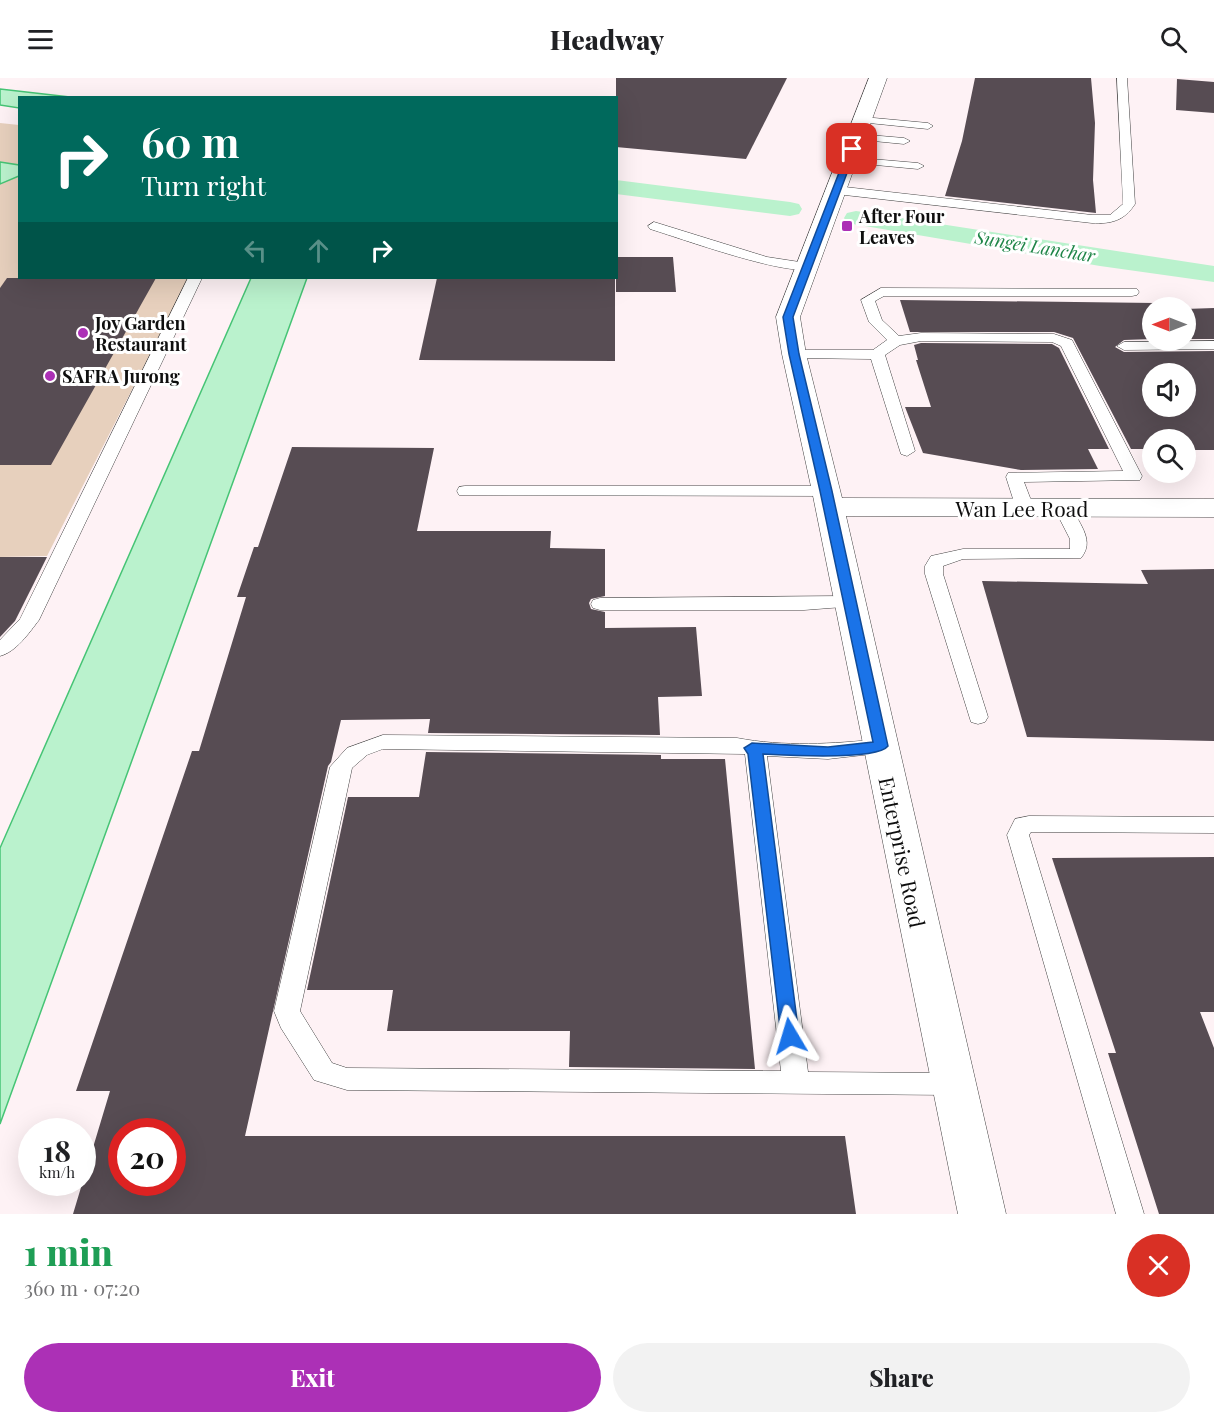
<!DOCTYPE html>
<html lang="en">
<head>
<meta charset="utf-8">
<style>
	:root { --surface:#fff; --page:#f2f2f2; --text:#202124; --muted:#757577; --accent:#ac30b6 }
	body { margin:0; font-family:"Playfair Display",serif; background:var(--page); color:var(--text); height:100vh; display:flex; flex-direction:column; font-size:22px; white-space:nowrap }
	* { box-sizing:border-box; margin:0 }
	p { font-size:20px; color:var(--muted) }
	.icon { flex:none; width:33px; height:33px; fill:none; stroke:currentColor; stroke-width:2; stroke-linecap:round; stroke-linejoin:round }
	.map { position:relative; height:1136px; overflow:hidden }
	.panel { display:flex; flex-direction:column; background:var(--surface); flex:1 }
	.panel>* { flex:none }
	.guide { position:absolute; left:18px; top:18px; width:600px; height:183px; border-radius:0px; box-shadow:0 6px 24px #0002; background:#00695c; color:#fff; overflow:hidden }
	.needle { width:39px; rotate:270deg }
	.tools { position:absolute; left:1142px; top:219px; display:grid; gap:12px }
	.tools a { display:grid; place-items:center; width:54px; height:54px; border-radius:50%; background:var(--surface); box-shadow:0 6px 24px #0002; font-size:30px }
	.speed { position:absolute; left:18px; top:1040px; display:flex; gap:12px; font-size:30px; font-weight:700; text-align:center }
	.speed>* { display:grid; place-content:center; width:78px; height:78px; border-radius:50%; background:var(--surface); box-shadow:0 6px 24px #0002; line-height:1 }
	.speed small { font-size:15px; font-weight:400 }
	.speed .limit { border:9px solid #d22; background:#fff; color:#111 }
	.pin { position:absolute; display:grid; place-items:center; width:51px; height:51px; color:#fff; margin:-26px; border-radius:12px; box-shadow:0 3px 9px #0006 }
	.me { position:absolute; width:66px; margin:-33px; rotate:353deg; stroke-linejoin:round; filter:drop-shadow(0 0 4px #0008) }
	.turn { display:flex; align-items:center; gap:21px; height:126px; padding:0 24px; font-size:27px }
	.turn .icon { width:78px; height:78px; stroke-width:2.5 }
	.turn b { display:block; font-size:42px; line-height:51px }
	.lanes { display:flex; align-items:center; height:57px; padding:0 24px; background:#0003; justify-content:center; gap:30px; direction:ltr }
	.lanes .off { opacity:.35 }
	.round { display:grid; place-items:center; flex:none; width:63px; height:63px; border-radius:32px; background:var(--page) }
	.summary { display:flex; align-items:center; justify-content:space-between; height:102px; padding:0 24px }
	h1 { font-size:36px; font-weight:800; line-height:45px; color:#1e9e55 }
	.cta { display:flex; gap:12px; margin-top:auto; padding:12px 24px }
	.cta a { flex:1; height:69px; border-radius:36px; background:var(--accent); color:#fff; font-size:24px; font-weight:800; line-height:69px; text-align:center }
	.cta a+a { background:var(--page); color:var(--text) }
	header { display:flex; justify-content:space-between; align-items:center; height:78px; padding:0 24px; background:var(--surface); font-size:27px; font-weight:800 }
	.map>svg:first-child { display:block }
	.green { fill:#e7d0bd }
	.water { fill:#baf2cd; stroke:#46c475; stroke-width:1.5 }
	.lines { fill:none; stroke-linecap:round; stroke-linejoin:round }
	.canal { fill:#baf2cd; fill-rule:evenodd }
	.building { fill:#574c53; fill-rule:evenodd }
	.service-casing { stroke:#424242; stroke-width:1 }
	.minor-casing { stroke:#424242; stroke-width:1 }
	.service { fill:#fff; fill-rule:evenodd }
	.minor { fill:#fff; fill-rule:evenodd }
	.route { fill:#1a73e8; stroke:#114b97; stroke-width:1.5 }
	.poi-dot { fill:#ac30b6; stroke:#fff; stroke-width:2 }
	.labels { text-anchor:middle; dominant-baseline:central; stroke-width:6; stroke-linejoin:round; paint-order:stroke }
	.far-poi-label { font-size:18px; font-weight:bold; fill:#0f0f0f; stroke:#fff; text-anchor:start }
	.far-water-label { font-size:18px; font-style:italic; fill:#1e8547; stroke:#fff }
	.street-label { font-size:21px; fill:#0f0f0f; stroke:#fff }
</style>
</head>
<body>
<header><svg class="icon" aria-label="menu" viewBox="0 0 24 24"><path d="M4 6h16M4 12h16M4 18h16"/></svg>Headway<svg class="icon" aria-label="search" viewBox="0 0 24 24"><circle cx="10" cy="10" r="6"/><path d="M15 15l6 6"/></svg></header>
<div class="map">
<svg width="1214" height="1136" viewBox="0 0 1214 1136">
	<rect width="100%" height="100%" fill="#fef2f5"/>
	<path class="green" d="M0 45 19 47 20 200H189L47 478 0 479Z"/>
	<g class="water">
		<path d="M0 11 70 19 20 20 19 30 0 27Z"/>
		<path d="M0 84 19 87V98L0 106Z"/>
		<path d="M251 200H307L0 1046V770Z"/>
	</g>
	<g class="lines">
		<g class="canal">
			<path d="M616 102 790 124 799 126 802 131 799 136 790 138 616 116Z"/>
			<path d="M856 133 1214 188V204L1100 188 847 145 844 140 847 135Z"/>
		</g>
	</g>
	<g class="building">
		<path d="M616 0H787L746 81 616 69Z"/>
		<path d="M975 0H1091L1095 45 1093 102 1096 135 945 118 962 63Z"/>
		<path d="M1177 1 1214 4V35L1176 32Z"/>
		<path d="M616 179H673L676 214H616Z"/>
		<path d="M7 200H156L51 387H0V210Z"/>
		<path d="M437 200H615V283L419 282Z"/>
		<path d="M900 222 1155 225 1158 230H1152V261L1124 262 1115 269 1124 274 1214 273V372H1185V362H1152V371H1131L1073 260 1054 254H910ZM1152 296H1185V328H1152Z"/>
		<path d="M1214 230V261H1185V231Z"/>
		<path d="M921 265 1052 266 1059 270 1109 371H1088L1098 391 1021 392 923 375 905 329H931L916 282H918L914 267Z"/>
		<path d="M292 369 434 370 417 453H551L550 470 605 471V518L591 521 589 525 591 531 605 534V550L696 549 702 618 658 619 660 657 428 655 430 641 341 642 331 684 328 688 245 1058H845L856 1136H73L110 1013H76L192 673H199L246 519H237L254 469H258ZM122 1053H172V1104H122Z"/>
		<path d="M0 479H47L15 543 0 559Z"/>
		<path d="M1214 491V663L1027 659 982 503 1148 506 1141 492Z"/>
		<path d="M426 674 661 677V681H725L755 991 569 989 570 953H387L393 912H307L348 719H419Z"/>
		<path d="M1214 779V934H1200L1214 970V1136H1159L1108 975H1116L1052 780Z"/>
	</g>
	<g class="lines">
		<defs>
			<g id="service">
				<path d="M1117 0H1127L1135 126C1124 143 1111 146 1092 145L836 116 830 112 836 108 1092 137H1110L1123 126Z"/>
				<path d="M863 39 928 45 933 48 928 51 859 44 858 42Z"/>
				<path d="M857 56 904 60 910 63 904 66 853 61 851 59Z"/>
				<path d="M848 79 918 85 924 88 918 91 844 84 842 82Z"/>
				<path d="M654 144 767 179 806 185 813 189C798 203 674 158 650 151L648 148Z"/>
				<path d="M188 200H202L39 542C29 555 16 574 0 578V562L20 541Z"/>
				<path d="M881 210 1137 211 1139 214 1137 217 1132 218H884L875 223 882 242 899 258 921 255 1054 256 1072 262 1142 398 1140 402 1024 404 1034 430 1031 434H1019L1016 430 1006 399 1008 395 1123 393 1061 268 1052 264 921 263 900 267 885 277 915 373 907 378 901 376 871 281 794 280 787 276 794 272H873L887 262 869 244 861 222Z"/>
				<path d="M1214 263V271L1124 272 1117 268 1124 264Z"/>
				<path d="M465 408H826L832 409 834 413 832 417 826 418 459 417 457 413 459 409Z"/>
				<path d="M1063 425 1069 426 1072 430C1080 447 1095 463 1081 480L963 481 943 488V496L988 639 985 644 978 646 971 644 925 496V488L931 478 963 471H1070V461L1054 430 1057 426Z"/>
				<path d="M849 518 856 520 858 524 856 528 804 532H600L593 530 591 526 593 522 600 520Z"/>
				<path d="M383 657 737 660C784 669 833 666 881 661L888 663 892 668 888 673 881 675 828 681 767 678 808 994 953 995 962 998 966 1006 962 1014 953 1017 347 1012 314 1002 281 950 274 933 330 689 347 670ZM383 671 745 676 781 993 347 990 332 985 300 933 352 690 367 677Z"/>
				<path d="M1029 738 1214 739V755L1031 754 1029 757 1144 1136H1116L1007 757 1015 741Z"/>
			</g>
			<path id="minor" d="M869 0H887L800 239 806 276 842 420 1214 421V439L846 438 1006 1136H958L812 413 782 276 776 239Z"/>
		</defs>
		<use href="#service" class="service-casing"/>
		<use href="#minor" class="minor-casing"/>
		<use href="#service" class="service"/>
		<use href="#minor" class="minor"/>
	</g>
	<path class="route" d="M849 69 856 71 793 239 799 276 832 413 888 668C877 683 784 677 763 676L799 958 797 963 790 965 784 963 781 958 748 676 744 670 752 665 828 669 873 664 820 413 789 276 783 239Z"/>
	<g class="poi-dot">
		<rect x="841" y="142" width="12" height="12" rx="3"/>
		<circle cx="83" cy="255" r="6"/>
		<circle cx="50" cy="298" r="6"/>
	</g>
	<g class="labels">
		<g class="far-poi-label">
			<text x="859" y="138">After Four<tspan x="859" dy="21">Leaves</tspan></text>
			<text x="95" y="245">Joy Garden<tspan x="95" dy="21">Restaurant</tspan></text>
			<text x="62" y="298">SAFRA Jurong</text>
		</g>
		<g class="far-water-label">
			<text transform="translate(1035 168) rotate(9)">Sungei Lanchar</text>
		</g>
		<g class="street-label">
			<text x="1022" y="430">Wan Lee Road</text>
			<text transform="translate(903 774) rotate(78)">Enterprise Road</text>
		</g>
	</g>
</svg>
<div class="tools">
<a><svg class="needle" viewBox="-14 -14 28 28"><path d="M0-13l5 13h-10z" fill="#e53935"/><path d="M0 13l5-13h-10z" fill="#757577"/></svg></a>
<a><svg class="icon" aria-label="sound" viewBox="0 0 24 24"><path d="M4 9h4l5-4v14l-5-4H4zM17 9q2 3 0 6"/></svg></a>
<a><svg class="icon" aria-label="search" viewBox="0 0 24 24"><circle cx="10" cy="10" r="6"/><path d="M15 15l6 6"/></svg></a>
</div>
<div class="speed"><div>18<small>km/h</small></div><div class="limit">20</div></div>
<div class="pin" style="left:852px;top:71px;background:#d93025"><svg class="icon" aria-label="arrive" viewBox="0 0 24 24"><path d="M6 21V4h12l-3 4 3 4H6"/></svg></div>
<svg class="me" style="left:790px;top:958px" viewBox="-20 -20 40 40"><path d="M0-17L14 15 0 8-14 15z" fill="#1a73e8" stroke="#fff" stroke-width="4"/></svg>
<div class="guide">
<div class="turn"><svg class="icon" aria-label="right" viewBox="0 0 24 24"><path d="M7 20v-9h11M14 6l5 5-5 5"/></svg><div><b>60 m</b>Turn right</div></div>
<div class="lanes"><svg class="icon off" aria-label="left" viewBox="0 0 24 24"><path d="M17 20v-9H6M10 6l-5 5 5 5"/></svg><svg class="icon off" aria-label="ahead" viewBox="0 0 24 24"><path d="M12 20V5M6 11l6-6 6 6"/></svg><svg class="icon" aria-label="right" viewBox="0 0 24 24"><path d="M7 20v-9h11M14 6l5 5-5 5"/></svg></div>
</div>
</div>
<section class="panel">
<div class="summary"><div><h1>1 min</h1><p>360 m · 07:20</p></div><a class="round" style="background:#d93025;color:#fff"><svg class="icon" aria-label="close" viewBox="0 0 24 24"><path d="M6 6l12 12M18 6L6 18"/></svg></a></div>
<div class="cta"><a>Exit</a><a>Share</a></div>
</section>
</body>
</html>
